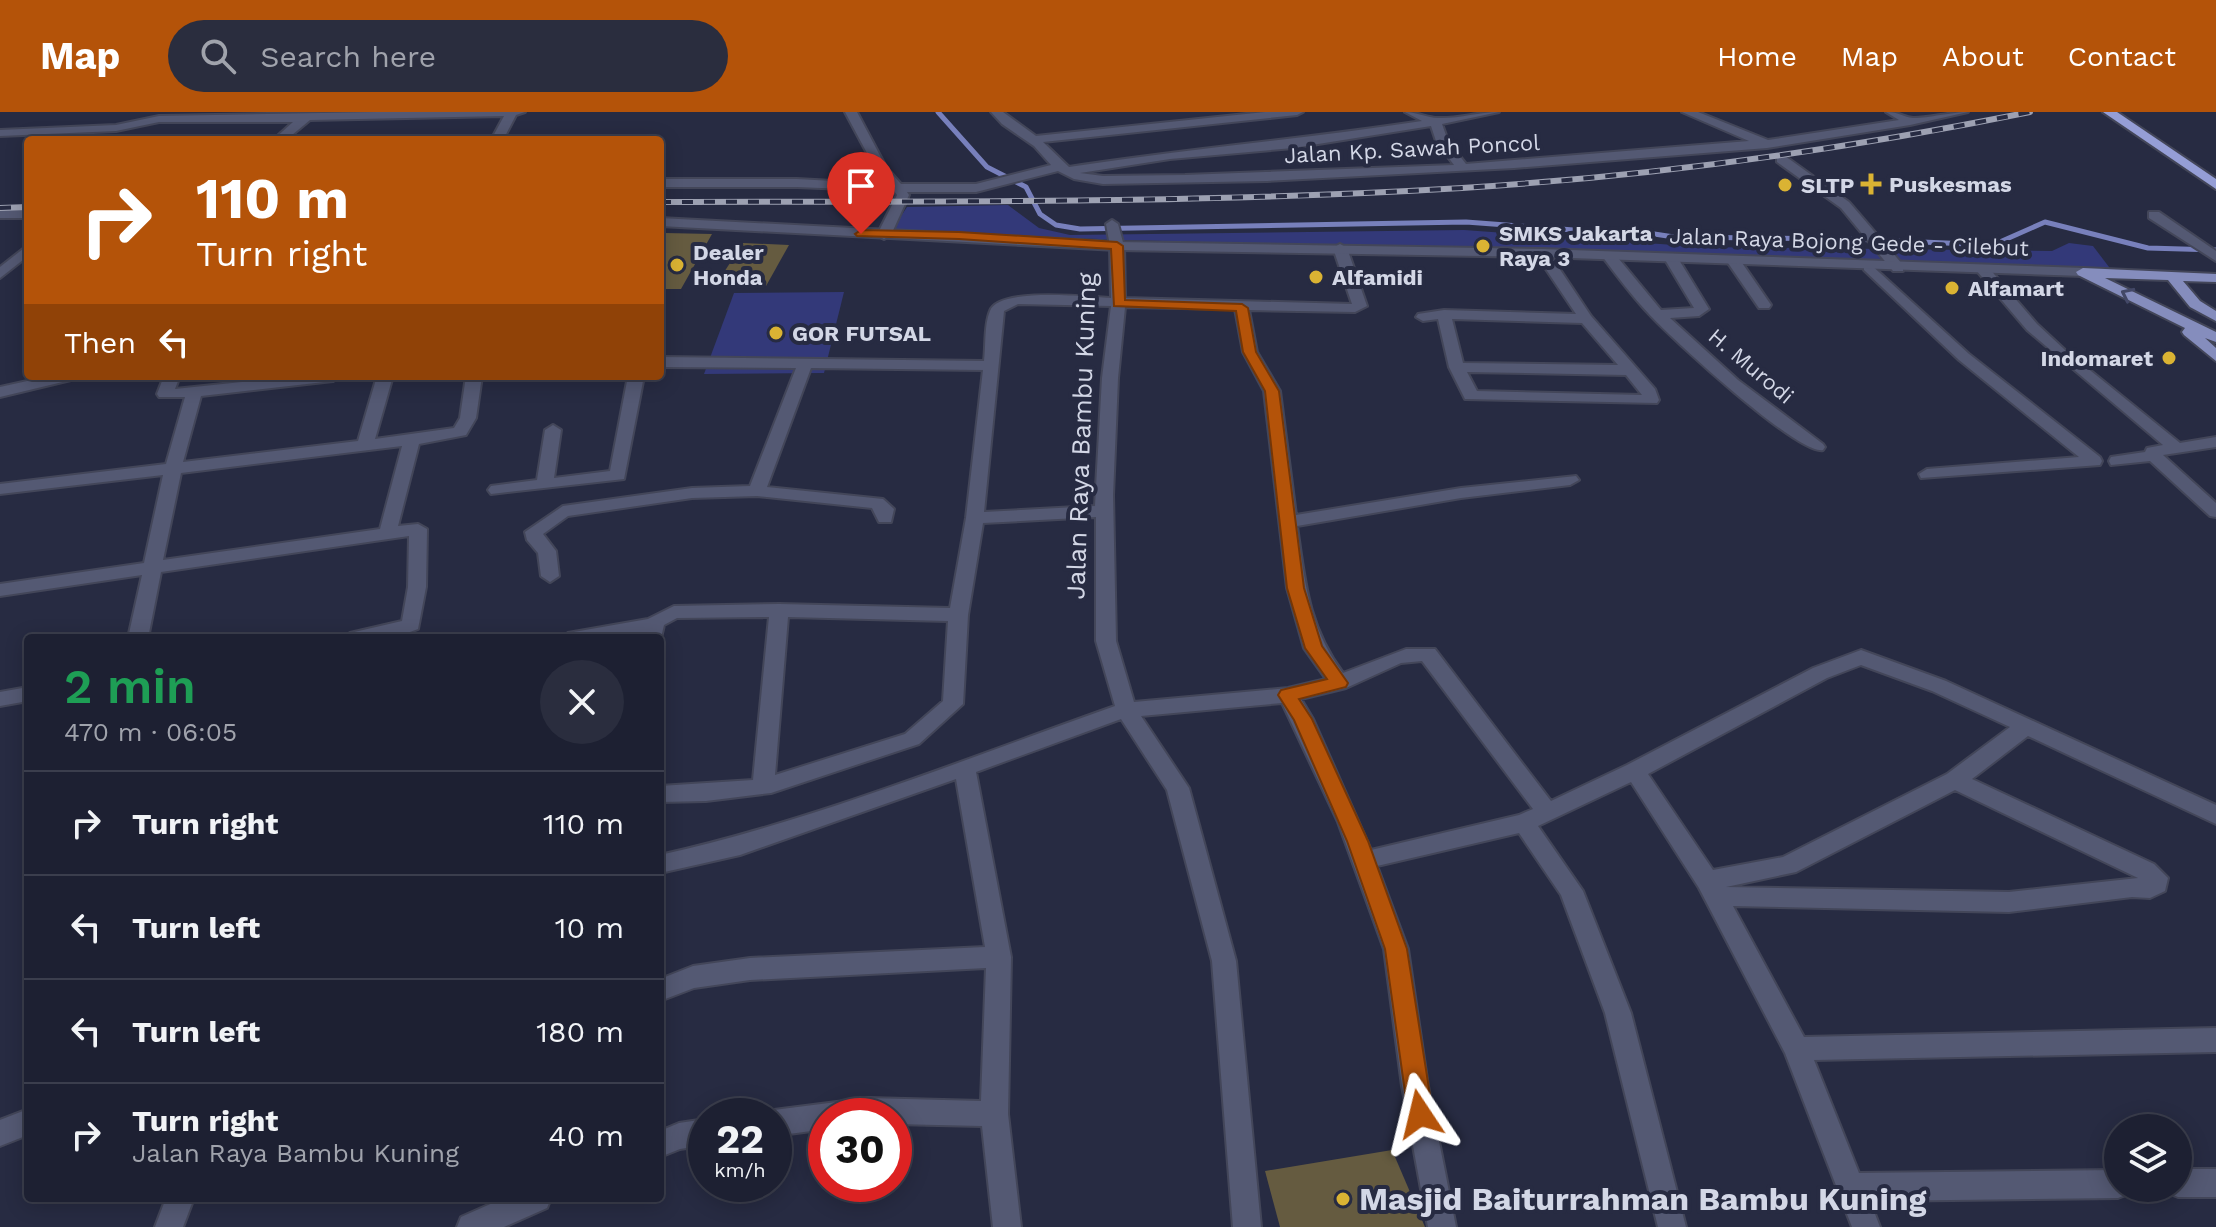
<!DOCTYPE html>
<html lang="en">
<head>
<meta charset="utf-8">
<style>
	:root { --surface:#1d2032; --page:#2a2d3e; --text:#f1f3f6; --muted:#a0a3ac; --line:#3b3e4d; --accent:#b45309 }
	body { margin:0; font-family:"Work Sans",sans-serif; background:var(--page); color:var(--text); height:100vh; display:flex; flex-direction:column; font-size:30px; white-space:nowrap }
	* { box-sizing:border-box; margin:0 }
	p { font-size:26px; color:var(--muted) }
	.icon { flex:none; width:44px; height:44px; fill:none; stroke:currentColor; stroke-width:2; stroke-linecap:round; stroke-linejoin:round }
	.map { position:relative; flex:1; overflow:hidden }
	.sheet { position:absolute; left:24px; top:522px; width:640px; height:568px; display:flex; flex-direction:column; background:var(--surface); border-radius:8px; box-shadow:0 4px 20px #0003,0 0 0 2px var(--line) }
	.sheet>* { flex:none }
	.top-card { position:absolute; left:24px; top:24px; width:640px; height:244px; border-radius:8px; box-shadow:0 4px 20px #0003,0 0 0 2px var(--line); background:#b45309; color:#fff; overflow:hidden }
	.fabs { position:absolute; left:2104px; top:1002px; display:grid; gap:16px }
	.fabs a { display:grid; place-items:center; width:88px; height:88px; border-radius:50%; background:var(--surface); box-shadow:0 4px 20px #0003,0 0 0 2px var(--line); font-size:40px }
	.speed { position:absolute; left:688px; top:986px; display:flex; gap:16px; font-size:40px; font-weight:700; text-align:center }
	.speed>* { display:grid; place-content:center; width:104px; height:104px; border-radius:50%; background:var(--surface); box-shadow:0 4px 20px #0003,0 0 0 2px var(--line); line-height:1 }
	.speed small { font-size:20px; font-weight:400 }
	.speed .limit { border:12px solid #d22; background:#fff; color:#111 }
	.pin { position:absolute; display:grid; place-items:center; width:68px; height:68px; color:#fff; margin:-82px -34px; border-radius:50% 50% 50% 0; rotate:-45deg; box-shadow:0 0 8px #0007 }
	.pin .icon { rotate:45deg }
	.me { position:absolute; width:88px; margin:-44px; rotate:350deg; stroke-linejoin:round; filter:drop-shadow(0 0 6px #0008) }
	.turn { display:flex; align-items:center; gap:28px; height:168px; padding:0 40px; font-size:36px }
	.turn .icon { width:104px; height:104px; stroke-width:2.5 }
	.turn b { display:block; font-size:56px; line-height:68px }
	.then { display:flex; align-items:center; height:76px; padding:0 40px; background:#0003; gap:16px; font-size:30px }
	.round { display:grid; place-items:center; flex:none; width:84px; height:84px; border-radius:42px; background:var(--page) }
	.summary { display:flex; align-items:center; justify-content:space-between; height:136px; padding:0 40px }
	h1 { font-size:48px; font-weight:600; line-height:60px; color:#1e9e55 }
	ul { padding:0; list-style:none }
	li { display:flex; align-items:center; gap:24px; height:104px; padding:0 40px; border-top:2px solid var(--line) }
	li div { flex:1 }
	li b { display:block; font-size:30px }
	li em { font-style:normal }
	header { display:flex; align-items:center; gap:48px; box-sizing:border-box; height:112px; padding:0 40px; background:var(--accent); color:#fff }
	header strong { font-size:38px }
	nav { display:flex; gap:44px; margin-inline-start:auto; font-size:28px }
	.search { width:560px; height:72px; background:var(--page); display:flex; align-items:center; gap:20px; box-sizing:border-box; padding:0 28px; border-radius:44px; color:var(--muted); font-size:30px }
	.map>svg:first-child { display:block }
	.green { fill:#333979 }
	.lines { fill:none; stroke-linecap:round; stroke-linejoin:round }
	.stream { stroke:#7880bc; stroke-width:5 }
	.building { fill:#655b40 }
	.minor-casing { stroke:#434659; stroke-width:4 }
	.secondary-casing { stroke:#434659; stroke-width:4 }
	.primary-casing { stroke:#434659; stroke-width:4 }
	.trunk-casing { stroke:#434659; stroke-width:4 }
	.minor { fill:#545973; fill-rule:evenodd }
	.secondary { fill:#545973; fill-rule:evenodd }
	.primary { fill:#858dbd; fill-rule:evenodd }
	.trunk { fill:#959ed6; fill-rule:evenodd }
	.rail-casing { stroke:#9da1b2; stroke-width:6 }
	.rail { stroke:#272b42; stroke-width:4; stroke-dasharray:11; stroke-linecap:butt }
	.oneway { stroke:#434867 }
	.route { fill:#b45309; stroke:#753606; stroke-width:2 }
	.poi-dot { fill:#dab333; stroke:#272b42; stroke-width:3 }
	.labels { text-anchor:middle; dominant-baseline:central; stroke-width:8; stroke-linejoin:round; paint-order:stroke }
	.far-street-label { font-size:22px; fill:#d3d7e6; stroke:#272b42 }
	.far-poi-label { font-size:22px; font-weight:bold; fill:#d3d7e6; stroke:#272b42; text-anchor:start }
	.street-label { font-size:26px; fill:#d3d7e6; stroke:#272b42 }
	.near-poi-label { font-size:32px; font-weight:bold; fill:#d3d7e6; stroke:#272b42; text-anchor:start }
</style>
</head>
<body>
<header>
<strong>Map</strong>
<div class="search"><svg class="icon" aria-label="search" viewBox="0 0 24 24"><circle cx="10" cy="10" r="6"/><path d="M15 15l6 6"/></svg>Search here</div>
<nav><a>Home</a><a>Map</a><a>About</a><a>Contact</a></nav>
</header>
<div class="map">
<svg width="2216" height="1115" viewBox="0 0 2216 1115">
	<rect width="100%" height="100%" fill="#272b42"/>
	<g class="green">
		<path d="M1008 93 1039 116 1070 123 1464 118 1702 135 2052 139 2069 131 2093 134 2109 155V158L1697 142 1122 128 892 118 907 95Z"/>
		<path d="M844 180 824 261 704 262 734 181Z"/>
	</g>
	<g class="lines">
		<path class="stream" d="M938 0 987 55 1026 75 1040 102 1056 113 1080 117 1466 110 1587 119 1628 118 1674 125 1851 127 1993 133 2045 110 2148 136 2216 138"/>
	</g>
	<g class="building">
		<path d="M665 121 712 122 681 177H660V128Z"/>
		<path d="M743 131 789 133 766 174 717 171Z"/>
		<path d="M1392 1038 1425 1115H1280L1265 1059Z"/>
	</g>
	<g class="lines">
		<defs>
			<g id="minor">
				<path d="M376 0H525L516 3 503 28H491L504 4 310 8 286 28H273L293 10H159L116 19 0 24V18L116 13 159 4Z"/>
				<path d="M845 0H857L886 55 901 72H976L1051 53 1034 34 1002 12 991 0H1003L1036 24 1265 0H1303L1297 3 1043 30 1069 55C1186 37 1304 27 1422 9L1405 0C1417 0 1427 6 1438 6 1458 7 1478 0 1499 0L1442 12 1448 29 1466 52 1749 29 1682 0H1698L1768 28 1899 8 1886 0C1900 0 1903 5 1913 6 1923 7 1952 0 1968 0L1910 13 1767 36 1514 56 1267 69 1103 72 1074 67 1058 59 976 80H907L909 83 891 123 884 127 877 123 897 83 894 79 797 75H660V67H797L887 72 875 56ZM1431 14 1436 29 1454 53 1185 63 1103 64 1080 61 1170 47 1293 36Z"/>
				<path d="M1777 44H1785L1849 90 1903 153V159H1893L1841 96 1777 50Z"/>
				<path d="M2149 100H2159L2216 139V149L2149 106Z"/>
				<path d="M1112 108 1118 112 1124 134 1125 186 1352 192 1333 136 1340 132 1347 136 1367 194 1355 200 1249 198 1257 240 1280 279 1296 403 1461 376 1576 364 1579 368 1570 373 1461 386 1297 414C1305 470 1308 514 1343 561L1406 537H1435L1551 689 1627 653 1813 556 1861 538 1946 569 2216 693V712L2028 624 1972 667 2154 752 2168 766 2165 779 2150 786 2132 785 2009 800 1733 794 1804 925 2216 916V940L1814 948 1859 1061 2118 1058V1076H2130L2128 1082 2118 1086 1870 1089 1880 1115H1852L1785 941 1699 776 1631 670 1538 714 1583 779 1631 901 1686 1115H1658L1605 901 1561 783 1519 721 1377 754 1408 837 1428 974 1456 1115H1428L1402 974 1384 837 1338 710 1282 591 1141 604 1189 676 1236 849 1261 1115H1233L1212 849 1167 678 1121 607 976 660 1011 845 1008 1002 1021 1115H993L982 1014 894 1012V1004H826V1017L774 1024V1004H763L774 998 868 986 981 989 986 856 750 868 694 876 660 889V867L693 854 750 846 985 835 956 667 740 743 660 761V743C816 708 965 647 1115 594L1096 529V405L983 411 968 503 963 592 919 632 771 681 706 689 660 690V674L753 668 769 505 677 506 664 513 660 530V526H643L644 520 612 526H565L568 521 648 507 674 494 779 492 950 496 966 406 983 258 811 256 767 375 883 387 894 397 891 410H879L872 396 757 384 692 386 568 404 543 422 556 439 559 464 550 470 541 464 538 441 527 428 525 420 563 394 692 376 750 374 796 256 660 255V245L984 249C986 234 984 213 990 199 998 175 1088 185 1111 186L1110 134 1106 112ZM1018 192 1111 194 1102 266 1095 394 984 400 1004 199ZM1125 195 1235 197 1243 240 1264 279 1287 476 1304 536 1326 567 1288 576 1134 590 1116 529 1113 383 1118 266ZM788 505 948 509 943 589 905 622 775 663ZM1422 549 1533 697 1519 703 1371 738 1313 607 1301 587 1346 576 1401 551ZM1861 553 1932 579 2010 615 1947 662 1783 745 1713 758 1648 662 1827 566ZM1955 678 2138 766 2009 780 1726 775 1796 760Z"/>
				<path d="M28 133V144L0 166V155Z"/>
				<path d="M1542 137 1547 138 1591 204 1655 277 1659 288 1657 291 1465 287 1449 255 1438 207 1423 209 1416 205 1418 202 1444 198 1576 202 1535 141ZM1452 207 1582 211 1618 253 1463 251ZM1467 260 1626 263 1642 283 1477 279Z"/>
				<path d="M1609 140 1614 141 1661 198 1694 196 1664 146 1676 143 1709 197 1699 204 1670 206 1738 268 1823 332 1825 335 1823 338C1799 344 1670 225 1649 202 1632 184 1617 164 1602 144Z"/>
				<path d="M1728 145H1738L1771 193 1769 196H1759L1726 148Z"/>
				<path d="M1869 151 1969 242 2100 345 2102 349 2100 353 1921 366 1919 362 1927 357 2079 345 1959 248 1864 158V152Z"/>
				<path d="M1983 154 1988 155 2037 212 2065 238 2180 331 2216 325V335L2163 343 2216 391V405L2210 404 2150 349 2111 353 2109 349 2111 345 2145 340 2147 336 2163 333 2027 218 1976 158Z"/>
				<path d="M50 264H78L75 267 0 285V275Z"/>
				<path d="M164 264H180L175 277 299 264H341L333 269 201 284 183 350 358 329 377 264H393L375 327 454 316 460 306 466 264H482L476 306 466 323 419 332 398 414 418 412 427 417 426 475 418 517 394 526H347L350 521 402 509 408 475 409 424 161 460 148 526H128L142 463 0 484V472L144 451 163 363 0 382V372L166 352 185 285H159L157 282ZM402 334 380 417 163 448 181 361Z"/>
				<path d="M628 264H644L624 367 491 382 488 378 491 374 537 368 545 318 553 313 561 318 554 366 610 359Z"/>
				<path d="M28 575V589L0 594V580Z"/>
				<path d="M28 997V1023L0 1034V1008Z"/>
				<path d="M706 1007V1033L680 1037 660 1045V1019L679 1011Z"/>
				<path d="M2178 1057H2216V1085H2178L2168 1081 2166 1076H2178Z"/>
				<path d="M166 1086H194L183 1115H155Z"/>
				<path d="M504 1086H551L547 1096 504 1115H457L461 1105Z"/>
			</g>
			<g id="secondary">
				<rect x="0" y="98" width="28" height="8"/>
				<path d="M660 106 1117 130 1542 137 2083 156 2090 160 2083 164 1542 145 1117 138 660 114Z"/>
			</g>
			<path id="primary" d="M2083 156 2216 162V170L2183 169 2200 189 2216 199V209L2190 195 2168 168 2105 166 2216 220V230L2205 226 2216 236V249L2184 223 2182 220 2185 216 2078 163 2076 160Z"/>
			<path id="trunk" d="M2103 0H2117L2216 67V77Z"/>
		</defs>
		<use href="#minor" class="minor-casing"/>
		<use href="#secondary" class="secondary-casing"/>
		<use href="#primary" class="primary-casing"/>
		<use href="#trunk" class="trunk-casing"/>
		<use href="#minor" class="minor"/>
		<use href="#secondary" class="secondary"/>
		<use href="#primary" class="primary"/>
		<use href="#trunk" class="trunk"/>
		<defs>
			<g id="rail">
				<path d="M660 90C927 89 1195 92 1462 76 1653 64 1842 38 2030 0"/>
				<path d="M0 96 28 95"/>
			</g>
		</defs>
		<use href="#rail" class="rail-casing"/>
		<use href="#rail" class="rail"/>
	</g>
	<defs><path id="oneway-chevron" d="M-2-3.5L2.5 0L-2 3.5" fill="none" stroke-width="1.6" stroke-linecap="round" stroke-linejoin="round" transform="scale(2)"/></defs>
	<use class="oneway" href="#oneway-chevron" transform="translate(2127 182) rotate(-154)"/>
	<path class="route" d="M861 118 959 120 1117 130 1123 134 1125 188 1242 192 1248 196 1256 240 1279 279 1304 476 1322 534 1348 571 1346 575 1299 587 1312 607 1368 729 1407 837 1433 1002 1429 1010 1420 1014 1412 1010 1408 1002 1385 837 1347 729 1294 608 1278 583 1281 578 1327 567 1305 536 1287 476 1265 279 1243 240 1236 199 1114 194 1111 137 959 127 857 124 855 122Z"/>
	<g class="poi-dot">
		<path d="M1867 60h8v8h8v8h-8v8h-8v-8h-8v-8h8z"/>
		<circle cx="1785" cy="73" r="8"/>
		<circle cx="1483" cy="134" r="8"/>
		<circle cx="677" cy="153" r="8"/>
		<circle cx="1316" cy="165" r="8"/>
		<circle cx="1952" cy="176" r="8"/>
		<circle cx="776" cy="221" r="8"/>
		<circle cx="2169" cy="246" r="8"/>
		<circle cx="1343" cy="1087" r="8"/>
	</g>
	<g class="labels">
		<g class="far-street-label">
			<text transform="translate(1412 37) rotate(-3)">Jalan Kp. Sawah Poncol</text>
			<text transform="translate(1849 130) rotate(2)">Jalan Raya Bojong Gede - Cilebut</text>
			<text transform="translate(1751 254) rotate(40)">H. Murodi</text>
		</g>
		<g class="far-poi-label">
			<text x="1889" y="72">Puskesmas</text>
			<text x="1801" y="73">SLTP</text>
			<text x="1499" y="121">SMKS Jakarta<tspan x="1499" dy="25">Raya 3</tspan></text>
			<text x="693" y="140">Dealer<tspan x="693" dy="25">Honda</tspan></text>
			<text x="1332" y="165">Alfamidi</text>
			<text x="1968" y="176">Alfamart</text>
			<text x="792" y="221">GOR FUTSAL</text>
			<text x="2153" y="246" text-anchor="end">Indomaret</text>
		</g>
		<g class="street-label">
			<text transform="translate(1081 324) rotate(-88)">Jalan Raya Bambu Kuning</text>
		</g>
		<g class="near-poi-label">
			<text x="1359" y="1087">Masjid Baiturrahman Bambu Kuning</text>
		</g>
	</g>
</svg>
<div class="fabs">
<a><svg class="icon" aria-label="layers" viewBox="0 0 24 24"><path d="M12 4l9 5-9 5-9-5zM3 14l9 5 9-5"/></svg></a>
</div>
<div class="speed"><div>22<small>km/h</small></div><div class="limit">30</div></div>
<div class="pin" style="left:861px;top:122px;background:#d93025"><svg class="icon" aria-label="arrive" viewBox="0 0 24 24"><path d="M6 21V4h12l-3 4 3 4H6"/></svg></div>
<svg class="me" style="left:1420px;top:1002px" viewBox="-20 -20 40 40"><path d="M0-17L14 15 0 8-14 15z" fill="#b45309" stroke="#fff" stroke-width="4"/></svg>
<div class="top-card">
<div class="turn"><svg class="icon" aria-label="right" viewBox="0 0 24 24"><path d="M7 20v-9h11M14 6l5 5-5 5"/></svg><div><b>110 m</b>Turn right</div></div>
<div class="then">Then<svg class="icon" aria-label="left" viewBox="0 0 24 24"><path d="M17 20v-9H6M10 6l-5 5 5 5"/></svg></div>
</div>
<section class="sheet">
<div class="summary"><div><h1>2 min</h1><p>470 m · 06:05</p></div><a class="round"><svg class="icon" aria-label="close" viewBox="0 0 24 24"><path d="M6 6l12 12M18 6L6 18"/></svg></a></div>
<ul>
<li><svg class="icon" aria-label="right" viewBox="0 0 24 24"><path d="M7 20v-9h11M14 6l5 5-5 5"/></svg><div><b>Turn right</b></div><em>110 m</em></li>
<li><svg class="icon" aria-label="left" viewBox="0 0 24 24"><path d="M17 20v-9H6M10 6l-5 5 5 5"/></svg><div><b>Turn left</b></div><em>10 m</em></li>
<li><svg class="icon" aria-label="left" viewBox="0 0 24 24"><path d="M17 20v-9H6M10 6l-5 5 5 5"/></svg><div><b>Turn left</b></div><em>180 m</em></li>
<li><svg class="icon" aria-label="right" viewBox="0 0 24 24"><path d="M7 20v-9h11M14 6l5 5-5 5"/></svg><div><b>Turn right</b><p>Jalan Raya Bambu Kuning</p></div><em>40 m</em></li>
</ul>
</section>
</div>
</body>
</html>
